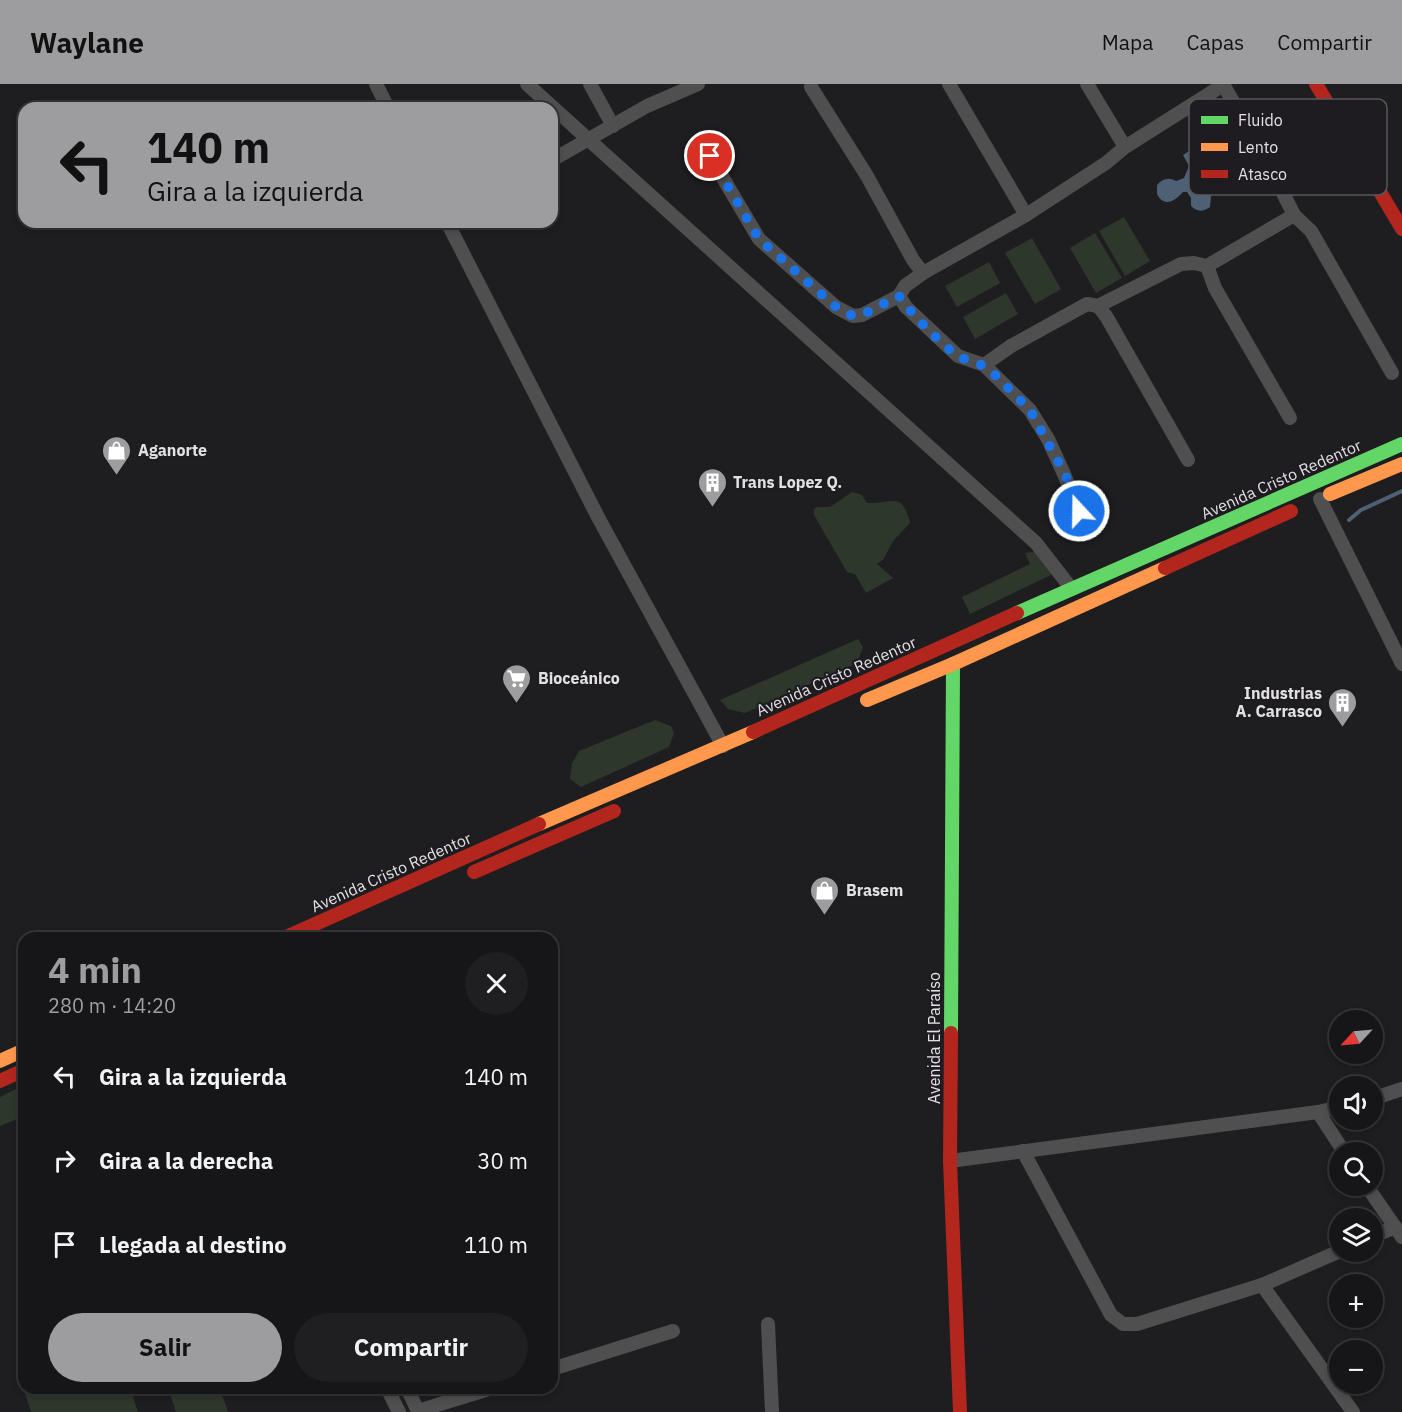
<!DOCTYPE html>
<html lang="es">
<head>
<meta charset="utf-8">
<style>
	:root { --surface:#161618; --page:#1f1f21; --text:#f1f3f6; --muted:#9e9fa2; --line:#353537; --accent:#9d9c9f }
	body { margin:0; font-family:"IBM Plex Sans",sans-serif; background:var(--page); color:var(--text); height:100vh; display:flex; flex-direction:column; font-size:22px; white-space:nowrap }
	* { box-sizing:border-box; margin:0 }
	p { font-size:20px; color:var(--muted) }
	.icon { flex:none; width:33px; height:33px; fill:none; stroke:currentColor; stroke-width:2; stroke-linecap:round; stroke-linejoin:round }
	.map { position:relative; flex:1; overflow:hidden }
	.drawer { position:absolute; left:18px; top:848px; width:540px; height:462px; display:flex; flex-direction:column; background:var(--surface); border-radius:18px; box-shadow:0 3px 9px #0003,0 0 0 2px var(--line) }
	.drawer>* { flex:none }
	.top-card { position:absolute; left:18px; top:18px; width:540px; height:126px; border-radius:18px; box-shadow:0 3px 9px #0003,0 0 0 2px var(--line); background:#9d9c9f; color:#111; overflow:hidden }
	.needle { width:39px; rotate:244deg }
	.tools { position:absolute; left:1329px; top:926px; display:grid; gap:12px }
	.tools a { display:grid; place-items:center; width:54px; height:54px; border-radius:50%; background:var(--surface); box-shadow:0 3px 9px #0003,0 0 0 2px var(--line); font-size:30px }
	.pin { position:absolute; display:grid; place-items:center; width:51px; height:51px; color:#fff; margin:-26px; border:3px solid #fff; border-radius:50%; box-shadow:0 2px 6px #0007 }
	.me { position:absolute; width:66px; margin:-33px; rotate:339deg; stroke-linejoin:round; filter:drop-shadow(0 0 4px #0008) }
	.turn { display:flex; align-items:center; gap:21px; height:126px; padding:0 30px; font-size:27px }
	.turn .icon { width:78px; height:78px; stroke-width:2.5 }
	.turn b { display:block; font-size:42px; line-height:51px }
	.round { display:grid; place-items:center; flex:none; width:63px; height:63px; border-radius:32px; background:var(--page) }
	.head { display:flex; align-items:center; justify-content:space-between; height:102px; padding:0 30px }
	h1 { font-size:36px; font-weight:700; line-height:45px; color:var(--accent) }
	.cta { display:flex; gap:12px; margin-top:auto; padding:12px 30px }
	.cta a { flex:1; height:69px; border-radius:36px; background:var(--accent); color:#111; font-size:24px; font-weight:700; line-height:69px; text-align:center }
	.cta a+a { background:var(--page); color:var(--text) }
	ul { padding:0; list-style:none }
	li { display:flex; align-items:center; gap:18px; height:84px; padding:0 30px }
	li div { flex:1 }
	li b { display:block; font-size:22px }
	li em { font-style:normal }
	header { display:flex; align-items:center; gap:36px; box-sizing:border-box; height:84px; padding:0 30px; background:var(--accent); color:#111 }
	header strong { font-size:28px }
	nav { display:flex; gap:33px; margin-inline-start:auto; font-size:21px }
	.map>svg:first-child { display:block }
	.green { fill:#2e372b }
	.water { fill:#4e6073 }
	.lines { fill:none; stroke-linecap:round; stroke-linejoin:round }
	.stream { stroke:#4e6073; stroke-width:4 }
	.street { stroke:#504f4f; stroke-width:14 }
	.fast { stroke:#63d668; stroke-width:14 }
	.slow { stroke:#ff974d; stroke-width:14 }
	.jam { stroke:#b3261e; stroke-width:14 }
	.route { stroke:#1a73e8; stroke-width:10; stroke-dasharray:0 18 }
	.labels { text-anchor:middle; dominant-baseline:central; stroke-width:4.5; stroke-linejoin:round; paint-order:stroke }
	.poi-label { font-size:16px; font-weight:bold; fill:#e1e0e3; stroke:#1e1c21; text-anchor:start }
	.street-label { font-size:16px; fill:#e1e0e3; stroke:#1e1c21 }
	.key { fill:#1e1c21; stroke:#58575b; stroke-width:1.5 }
	.key-label { font-size:16px; fill:#e1e0e3 }
</style>
</head>
<body>
<header>
<strong>Waylane</strong>
<nav><a>Mapa</a><a>Capas</a><a>Compartir</a></nav>
</header>
<div class="map">
<svg width="1402" height="1328" viewBox="0 0 1402 1328">
	<rect width="100%" height="100%" fill="#1e1d20"/>
	<g class="green">
		<path d="M1124 133 1150 177 1125 192 1099 147Z"/>
		<path d="M1095 149 1122 194 1096 209 1070 164Z"/>
		<path d="M1032 154 1061 205 1035 220 1005 169Z"/>
		<path d="M989 178 1000 199 957 223 945 202Z"/>
		<path d="M1006 209 1018 230 975 255 963 233Z"/>
		<path d="M852 408 862 411 867 419C893 420 902 406 910 439L893 457 883 476 877 480 893 494 866 509 855 490 847 488 814 431V425L817 423H830Z"/>
		<path d="M1038 467 1055 489 970 530 962 513 1030 480 1025 469Z"/>
		<path d="M858 555 863 563 857 579 745 629 728 625 720 616Z"/>
		<path d="M655 636 671 642 674 649 669 663 581 703 570 695 572 679 579 667Z"/>
		<path d="M24 1001V1032L0 1042V1013Z"/>
		<path d="M24 1296V1304H130L138 1328H31L21 1297Z"/>
		<path d="M168 1304H220L228 1328H176Z"/>
	</g>
	<path class="water" d="M1191 66 1216 109 1211 112 1210 123C1203 128 1197 128 1191 122V114L1187 108H1183C1175 117 1164 124 1157 110V101C1163 94 1169 93 1176 97L1184 94 1189 82 1183 71Z"/>
	<g class="lines">
		<path class="stream" d="M1349 436 1361 426 1402 407"/>
		<g class="street">
			<path d="M376 0 388 24"/>
			<path d="M527 0 1036 459 1071 504"/>
			<path d="M590 0 613 42"/>
			<path d="M949 0 1026 131"/>
			<path d="M1087 0 1125 63"/>
			<path d="M1223 0 1269 81 1294 131 1311 147 1392 289"/>
			<path d="M811 3 867 92 913 176 923 189"/>
			<path d="M707 53 710 72 759 155 836 223 853 232 862 231 899 212 905 202 923 189 1026 131 1106 79 1125 63 1223 1"/>
			<path d="M1257 61 1329 23"/>
			<path d="M552 76 647 22 698 0"/>
			<path d="M1269 81 1340 41"/>
			<path d="M447 138 599 435 723 662"/>
			<path d="M1207 182 1215 204 1290 334"/>
			<path d="M899 212 906 223 958 272 984 281 1030 326 1048 355 1064 390 1079 427"/>
			<path d="M1098 222 1106 232 1188 376"/>
			<path d="M984 281 1011 262 1087 220 1098 222 1181 180 1194 179 1207 182 1294 131"/>
			<path d="M1320 415 1402 580"/>
			<path d="M1372 1015 1402 1005"/>
			<path d="M1318 1028 1344 1068"/>
			<path d="M1023 1067 1111 1231 1123 1240H1137L1262 1201 1353 1328"/>
			<path d="M950 1077 1318 1028 1340 1023"/>
			<path d="M1366 1101 1402 1153"/>
			<path d="M1372 1153 1395 1143"/>
			<path d="M1262 1201 1340 1167"/>
			<path d="M768 1240 772 1328"/>
			<path d="M552 1285 673 1247"/>
			<path d="M387 1304 399 1328"/>
			<path d="M407 1304 418 1327 492 1304"/>
		</g>
		<g class="fast">
			<path d="M1017 529 1402 360"/>
			<path d="M951 949 953 580"/>
		</g>
		<g class="slow">
			<path d="M1330 410 1402 380"/>
			<path d="M867 616 953 580 1165 484"/>
			<path d="M539 740 753 648"/>
			<path d="M0 977 24 966"/>
		</g>
		<g class="jam">
			<path d="M1316 0 1402 145"/>
			<path d="M1165 484 1291 427"/>
			<path d="M753 648 1017 529"/>
			<path d="M474 788 614 727"/>
			<path d="M284 854 539 740"/>
			<path d="M951 949 950 1077 960 1328"/>
			<path d="M0 997 24 986"/>
		</g>
	</g>
	<g class="lines">
		<path class="route" d="M710 72 759 155 836 223 853 232 862 231 899 212C908 226 946 266 960 273 970 278 981 279 990 286L1030 326 1065 390 1079 427"/>
	</g>
	<defs>
		<symbol id="shop-pin" viewBox="-11 -11 22 30"><path d="M0 17L-7.5 6A9.5 9.5 0 1 1 7.5 6Z" fill="#9d9c9f" stroke="#1e1c21"/><path d="M-5-2.5h2.3a2.7 3.5 0 0 1 5.4 0H5L5.5 6h-11ZM-1.5-2.5h3a1.5 2.3 0 0 0-3 0Z" fill="#fff"/></symbol>
		<symbol id="building-pin" viewBox="-11 -11 22 30"><path d="M0 17L-7.5 6A9.5 9.5 0 1 1 7.5 6Z" fill="#9d9c9f" stroke="#1e1c21"/><path d="M-4-6H4V6H1V3H-1V6H-4ZM-2.5-4.3h1.7v1.8h-1.7ZM.8-4.3h1.7v1.8H.8ZM-2.5-1h1.7V.8h-1.7ZM.8-1h1.7V.8H.8Z" fill="#fff"/></symbol>
		<symbol id="supermarket-pin" viewBox="-11 -11 22 30"><path d="M0 17L-7.5 6A9.5 9.5 0 1 1 7.5 6Z" fill="#9d9c9f" stroke="#1e1c21"/><path d="M-6-5.5h2.5l.6 2H6L4.5 2H-2.5L-4.4-4H-6ZM-1.5 3.2a1.3 1.3 0 1 0 .1 0ZM3 3.2a1.3 1.3 0 1 0 .1 0Z" fill="#fff"/></symbol>
	</defs>
	<g fill-rule="evenodd">
		<use href="#shop-pin" x="100" y="350" width="33" height="45"/>
		<use href="#building-pin" x="696" y="382" width="33" height="45"/>
		<use href="#supermarket-pin" x="500" y="578" width="33" height="45"/>
		<use href="#building-pin" x="1326" y="602" width="33" height="45"/>
		<use href="#shop-pin" x="808" y="790" width="33" height="45"/>
	</g>
	<g class="labels">
		<g class="poi-label">
			<text x="138" y="366">Aganorte</text>
			<text x="733" y="398">Trans Lopez Q.</text>
			<text x="538" y="594">Bioceánico</text>
			<text x="1322" y="609" text-anchor="end">Industrias<tspan x="1322" dy="18">A. Carrasco</tspan></text>
			<text x="846" y="806">Brasem</text>
		</g>
		<g class="street-label">
			<text transform="translate(1281 395) rotate(-24)">Avenida Cristo Redentor</text>
			<text transform="translate(836 592) rotate(-24)">Avenida Cristo Redentor</text>
			<text transform="translate(391 788) rotate(-24)">Avenida Cristo Redentor</text>
			<text transform="translate(934 954) rotate(-90)">Avenida El Paraíso</text>
		</g>
	</g>
	<rect x="1189" y="15" width="198" height="96" rx="9" class="key"/>
	<rect x="1201" y="32" width="27" height="8" fill="#63d668"/>
	<rect x="1201" y="59" width="27" height="8" fill="#ff974d"/>
	<rect x="1201" y="86" width="27" height="8" fill="#b3261e"/>
	<g class="key-label">
		<text x="1238" y="42">Fluido</text>
		<text x="1238" y="69">Lento</text>
		<text x="1238" y="96">Atasco</text>
	</g>
</svg>
<div class="tools">
<a><svg class="needle" viewBox="-14 -14 28 28"><path d="M0-13l5 13h-10z" fill="#e53935"/><path d="M0 13l5-13h-10z" fill="#9e9fa2"/></svg></a>
<a><svg class="icon" aria-label="sound" viewBox="0 0 24 24"><path d="M4 9h4l5-4v14l-5-4H4zM17 9q2 3 0 6"/></svg></a>
<a><svg class="icon" aria-label="search" viewBox="0 0 24 24"><circle cx="10" cy="10" r="6"/><path d="M15 15l6 6"/></svg></a>
<a><svg class="icon" aria-label="layers" viewBox="0 0 24 24"><path d="M12 4l9 5-9 5-9-5zM3 14l9 5 9-5"/></svg></a>
<a>+</a>
<a>−</a>
</div>
<div class="pin" style="left:710px;top:72px;background:#d93025"><svg class="icon" aria-label="arrive" viewBox="0 0 24 24"><path d="M6 21V4h12l-3 4 3 4H6"/></svg></div>
<svg class="me" style="left:1079px;top:427px" viewBox="-20 -20 40 40"><circle r="17" fill="#1a73e8" stroke="#fff" stroke-width="3"/><path d="M0-11L8 9 0 5-8 9z" fill="#fff"/></svg>
<div class="top-card">
<div class="turn"><svg class="icon" aria-label="left" viewBox="0 0 24 24"><path d="M17 20v-9H6M10 6l-5 5 5 5"/></svg><div><b>140 m</b>Gira a la izquierda</div></div>
</div>
<section class="drawer">
<div class="head"><div><h1>4 min</h1><p>280 m · 14:20</p></div><a class="round"><svg class="icon" aria-label="close" viewBox="0 0 24 24"><path d="M6 6l12 12M18 6L6 18"/></svg></a></div>
<ul>
<li><svg class="icon" aria-label="left" viewBox="0 0 24 24"><path d="M17 20v-9H6M10 6l-5 5 5 5"/></svg><div><b>Gira a la izquierda</b></div><em>140 m</em></li>
<li><svg class="icon" aria-label="right" viewBox="0 0 24 24"><path d="M7 20v-9h11M14 6l5 5-5 5"/></svg><div><b>Gira a la derecha</b></div><em>30 m</em></li>
<li><svg class="icon" aria-label="arrive" viewBox="0 0 24 24"><path d="M6 21V4h12l-3 4 3 4H6"/></svg><div><b>Llegada al destino</b></div><em>110 m</em></li>
</ul>
<div class="cta"><a>Salir</a><a>Compartir</a></div>
</section>
</div>
</body>
</html>
